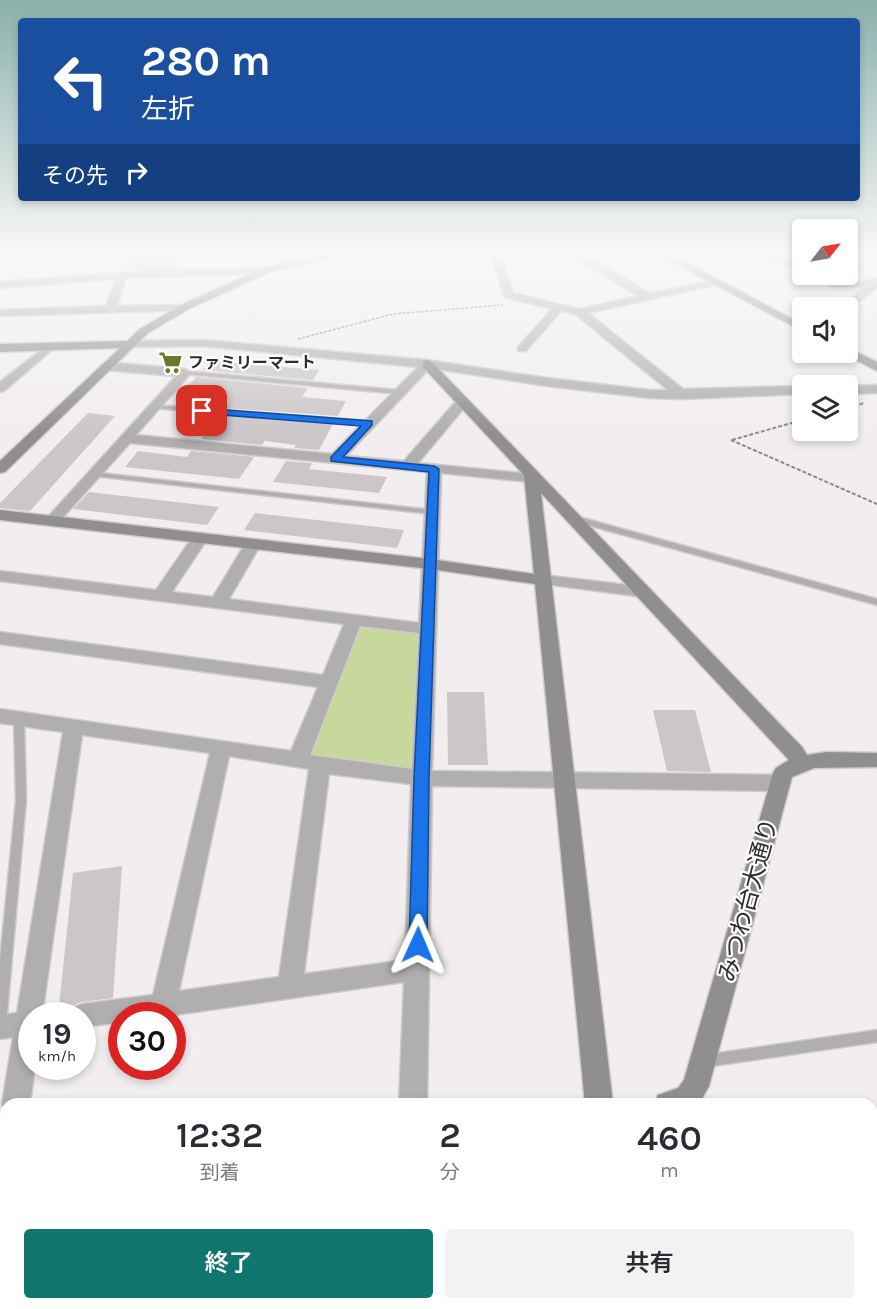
<!DOCTYPE html>
<html lang="ja">
<head>
<meta charset="utf-8">
<style>
	:root { --surface:#fff; --page:#f2f2f3; --text:#2b2b33; --muted:#7c7c81; --accent:#0f766e }
	body { margin:0; font-family:Karla,"Noto Sans JP",sans-serif; background:var(--page); color:var(--text); height:100vh; display:flex; flex-direction:column; font-size:22px; white-space:nowrap }
	* { box-sizing:border-box; margin:0 }
	p { font-size:20px; color:var(--muted) }
	.icon { flex:none; width:33px; height:33px; fill:none; stroke:currentColor; stroke-width:2; stroke-linecap:round; stroke-linejoin:round }
	.map { position:relative; flex:1; overflow:hidden }
	.sheet { position:absolute; left:0px; top:1098px; width:878px; height:212px; display:flex; flex-direction:column; background:var(--surface); border-radius:18px 18px 0 0; box-shadow:0 3px 9px #0003 }
	.sheet>* { flex:none }
	.hud { position:absolute; left:18px; top:18px; width:842px; height:183px; border-radius:6px; box-shadow:0 3px 9px #0003; background:#1a4fa0; color:#fff; overflow:hidden }
	.needle { width:39px; rotate:59deg }
	.fabs { position:absolute; left:792px; top:219px; display:grid; gap:12px }
	.fabs a { display:grid; place-items:center; width:66px; height:66px; border-radius:6px; background:var(--surface); box-shadow:0 3px 9px #0003; font-size:30px }
	.speed { position:absolute; left:18px; top:1002px; display:flex; gap:12px; font-size:30px; font-weight:700; text-align:center }
	.speed>* { display:grid; place-content:center; width:78px; height:78px; border-radius:50%; background:var(--surface); box-shadow:0 3px 9px #0003; line-height:1 }
	.speed small { font-size:15px; font-weight:400 }
	.speed .limit { border:9px solid #d22; background:#fff; color:#111 }
	.pin { position:absolute; display:grid; place-items:center; width:51px; height:51px; color:#fff; margin:-26px; border-radius:12px; box-shadow:0 3px 9px #0006 }
	.me { position:absolute; width:66px; margin:-33px; rotate:1deg; stroke-linejoin:round; filter:drop-shadow(0 0 4px #0008) }
	.turn { display:flex; align-items:center; gap:21px; height:126px; padding:0 24px; font-size:27px }
	.turn .icon { width:78px; height:78px; stroke-width:2.5 }
	.turn b { display:block; font-size:42px; line-height:51px }
	.then { display:flex; align-items:center; height:57px; padding:0 24px; background:#0003; gap:12px; font-size:22px }
	.eta { display:flex; justify-content:space-evenly; align-items:center; height:102px; text-align:center }
	.eta b { font-size:36px; font-weight:600; line-height:42px }
	.cta { display:flex; gap:12px; margin-top:auto; padding:12px 24px }
	.cta a { flex:1; height:69px; border-radius:6px; background:var(--accent); color:#fff; font-size:24px; font-weight:600; line-height:69px; text-align:center }
	.cta a+a { background:var(--page); color:var(--text) }
	.map>svg:first-child { display:block }
	.green { fill:#c8d79b }
	.building { fill:#cbc7c8 }
	.lines { fill:none; stroke-linecap:round; stroke-linejoin:round }
	.lane-casing { stroke:#cfcbcc; stroke-width:3 }
	.street-casing { stroke:#cfcbcc; stroke-width:3 }
	.secondary-casing { stroke:#cfcbcc; stroke-width:3 }
	.path-far1 { stroke:#8b8989; stroke-width:1.5; stroke-dasharray:3 1.5; stroke-linecap:butt }
	.path { stroke:#8b8989; stroke-width:2; stroke-dasharray:4 2; stroke-linecap:butt }
	.lane { fill:#b0aeaf; fill-rule:evenodd }
	.street { fill:#b0aeaf; fill-rule:evenodd }
	.secondary { fill:#918e8f; fill-rule:evenodd }
	.route { fill:#1a73e8; stroke:#114b97; stroke-width:1.5 }
	.labels { text-anchor:middle; dominant-baseline:central; stroke-width:4.5; stroke-linejoin:round; paint-order:stroke }
	.far-poi-label { font-size:16px; font-weight:bold; fill:#2f2e2e; stroke:#fffcfd; text-anchor:start }
	.near-street-label { font-size:24px; fill:#2f2e2e; stroke:#fffcfd }
</style>
</head>
<body>
<div class="map">
<svg width="877" height="1309" viewBox="0 0 877 1309">
	<rect width="100%" height="100%" fill="#f2eeef"/>
	<path class="green" d="M359 624 420 633 417 763 407 770 308 756Z"/>
	<g class="building">
		<path d="M128 251H178L173 267 119 271Z"/>
		<path d="M211 361 319 370 313 380 202 370Z"/>
		<path d="M196 377 308 388 302 397 346 401 338 416 224 408 229 401 178 397Z"/>
		<path d="M88 413 115 416 30 511 0 508V503Z"/>
		<path d="M218 415 333 424 319 450 294 448 296 445 265 441 262 445 201 439Z"/>
		<path d="M138 451 187 457 191 451 254 457 239 479 125 467Z"/>
		<path d="M286 461 312 463 309 469 387 477 379 493 273 482Z"/>
		<path d="M89 492 219 507 207 525 73 509Z"/>
		<path d="M255 513 404 530 397 548 244 530Z"/>
		<path d="M447 692H484L488 765H448Z"/>
		<path d="M653 710H695L711 772 667 771Z"/>
		<path d="M122 866 113 998 81 1002 72 1006 68 1014 58 1016 73 873Z"/>
	</g>
	<g class="lines">
		<defs>
			<g id="lane">
				<path d="M185 371 399 390 402 392 399 394 183 374V372Z"/>
				<path d="M154 405 369 421 372 423 369 425 152 408V406Z"/>
				<path d="M91 472 432 510 436 512 432 514 94 476H91Z"/>
				<path d="M573 517H579L877 599V605L573 521Z"/>
				<path d="M19 716 22 717 24 719 26 800 6 1025 5 1029 0 1031V960L16 800 14 719 16 717Z"/>
				<path d="M877 1030V1042L705 1067 700 1065 698 1061 700 1057 705 1055Z"/>
			</g>
			<g id="street">
				<path d="M490 251H500L513 293 579 309 638 296 573 257 570 251H580L649 293 720 280V284L588 313 683 389 802 386V394L682 399 650 398 547 386 430 368 346 456 404 461 458 399 463 398 469 402 418 463 531 474 538 478 531 482 441 473 432 771 780 775 787 778 790 783 787 788 780 791 432 786 427 1104H399L404 982 167 1016H122V1022L82 1027V1016H70L73 1008 82 1004 153 995 210 753 82 735 42 1016H32V1066H35L30 1104H6V1113L2 1104 13 1037 0 1039V1015L17 1013 63 732 0 723V709L291 751 318 687 0 644V632L323 675 344 624 0 581V571L156 590 194 535 200 533 208 538 172 592 213 597 245 544 253 539 261 544 229 599 419 623 427 472 130 443 56 525H46L43 522 46 519 176 376 106 370 100 366 106 362 185 369 191 373 136 435 332 454 418 367 203 346 129 347 123 344 129 341 203 340 427 360 547 378 650 390H668L575 314 561 311 526 351H518V347L552 309 504 297ZM360 626 419 633 412 769 310 755ZM229 756 309 769 279 977 179 991ZM329 774 411 784 405 960 304 974Z"/>
				<path d="M755 251H768L802 267V274Z"/>
				<path d="M264 268 268 269V273L126 278 117 306 189 305 190 307 185 310 0 316V310L106 306 116 279 0 288V282L156 270Z"/>
				<path d="M805 274C820 274 821 278 833 281 845 284 865 282 876 278L877 287 848 311V308H842L863 287H832Z"/>
				<path d="M50 343 54 344V348L4 391 0 392V382Z"/>
				<path d="M877 385V393L848 394V386Z"/>
				<path d="M543 575 644 587 652 592 644 597 537 583 535 580 537 577Z"/>
				<path d="M6 1154V1216L0 1219V1156Z"/>
			</g>
			<g id="secondary">
				<path d="M342 251H363L272 271 189 309 148 333 5 472 0 473V461L120 348 0 352V344L127 341 140 329 181 305 265 267Z"/>
				<path d="M652 251H665L802 324V331Z"/>
				<path d="M848 348 877 362V371L844 354 842 352H848Z"/>
				<path d="M427 360 431 361 802 747 807 755 827 752 877 753V767L814 768 792 777 709 1086 699 1104H654L658 1095 678 1088 684 1080 773 773 776 768 789 760 541 493 613 1104H585L535 584 430 569 0 520V510L430 559 534 574 524 475 423 367V361Z"/>
				<path d="M6 1197V1227L0 1228V1198Z"/>
				<path d="M600 1304H631L632 1309H600Z"/>
			</g>
		</defs>
		<use href="#lane" class="lane-casing"/>
		<use href="#street" class="street-casing"/>
		<use href="#secondary" class="secondary-casing"/>
		<path class="path-far1" d="M298 339 393 314 503 305"/>
		<g class="path">
			<path d="M848 408 864 403"/>
			<path d="M731 440 877 504"/>
			<path d="M732 440 802 420"/>
		</g>
		<use href="#lane" class="lane"/>
		<use href="#street" class="street"/>
		<use href="#secondary" class="secondary"/>
	</g>
	<linearGradient id="sky" x2="0" y2="1"><stop stop-color="#88b1a9"/><stop offset="0.58" stop-color="#f9f7f8"/><stop offset="1" stop-color="#f9f7f8" stop-opacity="0"/></linearGradient>
	<rect width="877" height="435" fill="url(#sky)"/>
	<path class="route" d="M202 408 372 421V425L343 457 434 466 439 469 429 778 427 945 425 951 418 953 412 951 409 945 414 778 429 472 331 461V457L361 426 198 413V409Z"/>
	<defs>
		<symbol id="supermarket-bare" viewBox="-9 -9 18 18"><path d="M-6-5.5h2.5l.6 2H6L4.5 2H-2.5L-4.4-4H-6ZM-1.5 3.2a1.3 1.3 0 1 0 .1 0ZM3 3.2a1.3 1.3 0 1 0 .1 0Z" fill="#6a7a27" stroke="#fffcfd" stroke-width="2.5" paint-order="stroke"/></symbol>
	</defs>
	<g fill-rule="evenodd">
		<use href="#supermarket-bare" x="154" y="346" width="33" height="33"/>
	</g>
	<g class="labels">
		<g class="far-poi-label">
			<text x="188" y="362">ファミリーマート</text>
		</g>
		<g class="near-street-label">
			<text transform="translate(748 900) rotate(-75)">みつわ台大通り</text>
		</g>
	</g>
</svg>
<div class="fabs">
<a><svg class="needle" viewBox="-14 -14 28 28"><path d="M0-13l5 13h-10z" fill="#e53935"/><path d="M0 13l5-13h-10z" fill="#7c7c81"/></svg></a>
<a><svg class="icon" aria-label="sound" viewBox="0 0 24 24"><path d="M4 9h4l5-4v14l-5-4H4zM17 9q2 3 0 6"/></svg></a>
<a><svg class="icon" aria-label="layers" viewBox="0 0 24 24"><path d="M12 4l9 5-9 5-9-5zM3 14l9 5 9-5"/></svg></a>
</div>
<div class="speed"><div>19<small>km/h</small></div><div class="limit">30</div></div>
<div class="pin" style="left:202px;top:411px;background:#d93025"><svg class="icon" aria-label="arrive" viewBox="0 0 24 24"><path d="M6 21V4h12l-3 4 3 4H6"/></svg></div>
<svg class="me" style="left:418px;top:945px" viewBox="-20 -20 40 40"><path d="M0-17L14 15 0 8-14 15z" fill="#1a73e8" stroke="#fff" stroke-width="4"/></svg>
<div class="hud">
<div class="turn"><svg class="icon" aria-label="left" viewBox="0 0 24 24"><path d="M17 20v-9H6M10 6l-5 5 5 5"/></svg><div><b>280 m</b>左折</div></div>
<div class="then">その先<svg class="icon" aria-label="right" viewBox="0 0 24 24"><path d="M7 20v-9h11M14 6l5 5-5 5"/></svg></div>
</div>
<section class="sheet">
<div class="eta">
<div><b>12:32</b><p>到着</p></div>
<div><b>2</b><p>分</p></div>
<div><b>460</b><p>m</p></div>
</div>
<div class="cta"><a>終了</a><a>共有</a></div>
</section>
</div>
</body>
</html>
